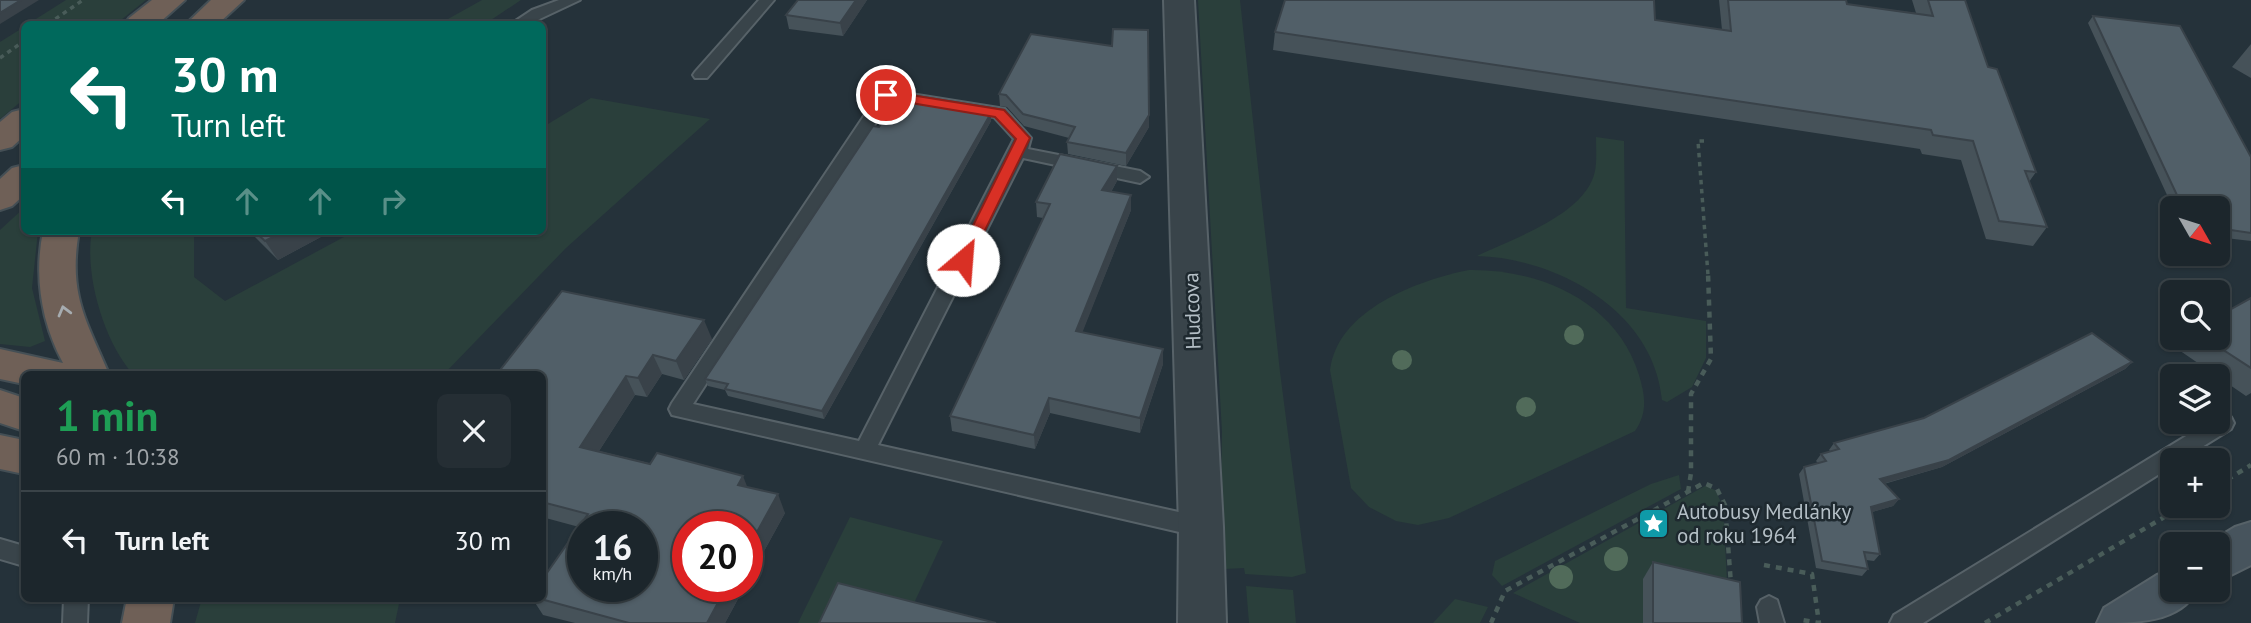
<!DOCTYPE html>
<html lang="en">
<head>
<meta charset="utf-8">
<style>
	:root { --surface:#1c262c; --page:#252e34; --text:#f1f3f6; --muted:#a0a5a9; --line:#3a4348 }
	body { margin:0; font-family:"PT Sans",sans-serif; background:var(--page); color:var(--text); height:100vh; display:flex; flex-direction:column; font-size:26px; white-space:nowrap }
	* { box-sizing:border-box; margin:0 }
	p { font-size:23px; color:var(--muted) }
	.icon { flex:none; width:38px; height:38px; fill:none; stroke:currentColor; stroke-width:2; stroke-linecap:round; stroke-linejoin:round }
	.map { position:relative; flex:1; overflow:hidden }
	.side { position:absolute; left:21px; top:371px; width:525px; height:231px; display:flex; flex-direction:column; background:var(--surface); border-radius:10px; box-shadow:0 2px 5px #0004,0 0 0 2px var(--line) }
	.side>* { flex:none }
	.guide { position:absolute; left:21px; top:21px; width:525px; height:214px; border-radius:10px; box-shadow:0 2px 5px #0004,0 0 0 2px var(--line); background:#00695c; color:#fff; overflow:hidden }
	.needle { width:46px; rotate:129deg }
	.buttons { position:absolute; left:2160px; top:196px; display:grid; gap:14px }
	.buttons a { display:grid; place-items:center; width:70px; height:70px; border-radius:10px; background:var(--surface); box-shadow:0 2px 5px #0004,0 0 0 2px var(--line); font-size:35px }
	.speed { position:absolute; left:567px; top:511px; display:flex; gap:14px; font-size:35px; font-weight:700; text-align:center }
	.speed>* { display:grid; place-content:center; width:91px; height:91px; border-radius:50%; background:var(--surface); box-shadow:0 2px 5px #0004,0 0 0 2px var(--line); line-height:1 }
	.speed small { font-size:18px; font-weight:400 }
	.speed .limit { border:10px solid #d22; background:#fff; color:#111 }
	.pin { position:absolute; display:grid; place-items:center; width:60px; height:60px; color:#fff; margin:-30px; border:4px solid #fff; border-radius:50%; box-shadow:0 2px 7px #0007 }
	.me { position:absolute; width:77px; margin:-38px; rotate:27deg; stroke-linejoin:round; filter:drop-shadow(0 0 5px #0008) }
	.turn { display:flex; align-items:center; gap:24px; height:147px; padding:0 35px; font-size:32px }
	.turn .icon { width:91px; height:91px; stroke-width:2.5 }
	.turn b { display:block; font-size:49px; line-height:60px }
	.lanes { display:flex; align-items:center; height:66px; padding:0 35px; background:#0003; justify-content:center; gap:35px; direction:ltr }
	.lanes .off { opacity:.35 }
	.round { display:grid; place-items:center; flex:none; width:74px; height:74px; border-radius:10px; background:var(--page) }
	.overview { display:flex; align-items:center; justify-content:space-between; height:119px; padding:0 35px }
	h1 { font-size:42px; font-weight:600; line-height:52px; color:#1e9e55 }
	ul { padding:0; list-style:none }
	li { display:flex; align-items:center; gap:21px; height:98px; padding:0 35px; border-top:2px solid var(--line) }
	li div { flex:1 }
	li b { display:block; font-size:26px }
	li em { font-style:normal }
	.map>svg:first-child { display:block }
	.green { fill:#2a3f3b }
	.lines { fill:none; stroke-linecap:round; stroke-linejoin:round }
	.lane-casing { stroke:#576268; stroke-width:4 }
	.street-casing { stroke:#576268; stroke-width:4 }
	.secondary-casing { stroke:#576268; stroke-width:4 }
	.highway-casing { stroke:#444f55; stroke-width:4 }
	.path-far1 { stroke:#495c59; stroke-width:3.5; stroke-dasharray:4.5 4.5; stroke-linecap:butt }
	.path { stroke:#495c59; stroke-width:4.5; stroke-dasharray:6 6; stroke-linecap:butt }
	.lane { fill:#39444a; fill-rule:evenodd }
	.street { fill:#39444a; fill-rule:evenodd }
	.secondary { fill:#47545d; fill-rule:evenodd }
	.highway { fill:#6f6057; fill-rule:evenodd }
	.tree { fill:#516b5a }
	.wall { fill:#465259 }
	.shaded-wall { fill:#394249 }
	.building { fill:#515f68; stroke:#394249; stroke-width:2; fill-rule:evenodd }
	.oneway { stroke:#a6acb0 }
	.route { fill:#d93025; stroke:#8d1f18; stroke-width:2 }
	.labels { text-anchor:middle; dominant-baseline:central; stroke-width:5; stroke-linejoin:round; paint-order:stroke }
	.street-label { font-size:21px; fill:#b4bfc6; stroke:#1e292f }
	.poi-label { font-size:21px; fill:#b4bfc6; stroke:#1e292f; text-anchor:start }
</style>
</head>
<body>
<div class="map">
<svg width="2251" height="623" viewBox="0 0 2251 623">
	<rect width="100%" height="100%" fill="#25323a"/>
	<g class="green">
		<path d="M66 0H146L116 24H28Z"/>
		<path d="M482 0H521L485 24H439Z"/>
		<path d="M1198 0H1240L1280 372 1306 573 1292 577 1245 574 1244 568 1225 569 1228 623H1219L1222 432Z"/>
		<path d="M24 27V99L0 119V42Z"/>
		<path d="M591 98 710 119 566 248 444 374H133C104 342 84 274 92 231H194V277L225 301 355 231H542L543 127Z"/>
		<path d="M1596 137 1624 141 1626 308 1706 321V358L1692 387 1667 402 1662 400C1654 311 1557 258 1477 256 1513 238 1586 215 1595 171 1597 161 1596 148 1596 137Z"/>
		<path d="M24 208V231H38L32 288 45 341 30 347 0 344V230Z"/>
		<path d="M1469 270C1540 269 1616 301 1639 375 1645 395 1648 412 1635 431L1449 518 1418 525 1396 521 1369 507 1351 488 1330 370C1337 310 1418 280 1469 270Z"/>
		<path d="M1679 475 1681 489 1502 586 1492 575 1495 561 1651 484Z"/>
		<path d="M1705 486 1715 490 1723 506 1728 599 1643 623H1580L1513 593Z"/>
		<path d="M850 517 943 541 908 616 833 623H798Z"/>
		<path d="M1246 586 1293 590 1296 623H1249Z"/>
		<path d="M202 598H400V599L395 623H195Z"/>
		<path d="M1455 599 1488 607 1480 623H1433Z"/>
	</g>
	<g class="lines">
		<defs>
			<g id="lane">
				<path d="M559 0H580L529 24H511L532 10Z"/>
				<path d="M759 0H774L707 78H695L693 75 695 72Z"/>
				<path d="M886 90 1005 109 1031 138 1028 149 1140 171 1149 177 1140 183 1023 158 878 445 1201 517 1209 520 1212 527 1209 534 1201 537 672 415 669 409 672 403 880 92ZM890 101 994 117 1014 139 859 441 693 404Z"/>
				<path d="M2224 415 2231 417 2234 423 2231 429 2181 460H2172V466L1923 623H1890L1894 615 2209 422H2217V417Z"/>
				<path d="M0 539 24 546V566L0 559Z"/>
				<path d="M1769 596 1777 600 1784 623H1760L1757 607 1761 600Z"/>
				<path d="M64 598H88L87 623H63Z"/>
			</g>
			<path id="street" d="M1164 0H1194L1223 527 1226 623H1178L1179 527Z"/>
			<g id="secondary">
				<path d="M2251 522V565L2217 582V544H2207L2235 527Z"/>
				<path d="M2172 570V590H2197C2180 623 2135 623 2097 623L2104 608 2157 575Z"/>
			</g>
			<g id="highway">
				<path d="M152 0H185L158 24H125L129 18Z"/>
				<path d="M211 0H244L218 24H186Z"/>
				<path d="M24 109V136L12 147 0 150V122L12 112Z"/>
				<path d="M24 165V195L12 206 0 210V179L12 168Z"/>
				<path d="M43 231H79C68 294 86 320 109 374H24V384L0 379V349L63 363C41 322 34 276 43 231Z"/>
				<path d="M0 390 24 398V431L0 423Z"/>
				<path d="M0 435 24 440V474L0 469Z"/>
				<path d="M127 598H174L170 623H122Z"/>
			</g>
		</defs>
		<use href="#lane" class="lane-casing"/>
		<use href="#street" class="street-casing"/>
		<use href="#secondary" class="secondary-casing"/>
		<use href="#highway" class="highway-casing"/>
		<g class="path-far1">
			<path d="M48 24 83 0"/>
			<path d="M0 58 24 41"/>
			<path d="M1704 141H1698L1708 275"/>
		</g>
		<g class="path">
			<path d="M2217 486 2251 465"/>
			<path d="M1688 492 1691 473V394L1711 359 1708 273"/>
			<path d="M1764 565 1812 574 1819 623 1802 620"/>
			<path d="M1491 623 1505 591 1704 483 1717 489 1725 505 1731 584"/>
			<path d="M1985 623 2183 506"/>
		</g>
		<use href="#lane" class="lane"/>
		<use href="#street" class="street"/>
		<use href="#secondary" class="secondary"/>
		<use href="#highway" class="highway"/>
	</g>
	<g class="tree">
		<circle cx="1574" cy="335" r="10"/>
		<circle cx="1402" cy="360" r="10"/>
		<circle cx="1526" cy="407" r="10"/>
		<circle cx="1616" cy="559" r="12"/>
		<circle cx="1561" cy="577" r="12"/>
	</g>
	<g class="wall">
		<path d="M867 0 843 36 789 29 786 15Z"/>
		<path d="M1719 0H1846L1847 4 1916 13 1912 0H1965L1988 67 2036 172 2029 182 2047 227 2033 246 1986 239 1961 160 1922 154 1920 149 1273 50 1275 32 1655 20 1722 30Z"/>
		<path d="M2093 16 2251 157V241L2217 237V208H2173L2088 23Z"/>
		<path d="M2251 44V78L2232 67Z"/>
		<path d="M999 94 1149 127 1126 166 1068 154 1067 142 1069 138 1024 126 1007 107 1000 106Z"/>
		<path d="M991 113V121L824 419 728 396 725 390 708 386 705 379 879 127Z"/>
		<path d="M1117 181 1111 192 1131 195V210L1082 332 1163 349V364L1140 433 1050 413 1035 449 952 431 950 416 1043 218 1037 217 1036 202Z"/>
		<path d="M249 231H332L278 260Z"/>
		<path d="M2251 298V393L2246 396 2176 348 2186 338H2217Z"/>
		<path d="M712 339 684 380 662 374 647 397 635 395 599 451 747 487 785 513 747 582V527L745 586 725 623H575L543 615 532 598H542L579 527 542 517V374Z"/>
		<path d="M2132 362 2125 369 1942 467 1884 484 1899 499 1893 506 1872 512 1880 554 1874 561 1866 560 1868 569 1862 576 1816 568 1799 474 1804 467 1818 463 1816 461 1821 454 1830 451 1829 450 1834 443Z"/>
		<path d="M1653 562 1742 623H1643V579Z"/>
	</g>
	<g class="shaded-wall">
		<path d="M21 0H39L0 24V13Z"/>
		<path d="M856 0H867L843 36 840 23Z"/>
		<path d="M991 113V121L824 419 822 411Z"/>
		<path d="M1149 115V127L1126 166V153Z"/>
		<path d="M1117 166V181L1103 205 1102 190Z"/>
		<path d="M1131 195V210L1077 346 1076 331Z"/>
		<path d="M285 231H332L278 260 265 241Z"/>
		<path d="M704 320 712 339 684 380 676 361Z"/>
		<path d="M1163 349V364L1140 433V418Z"/>
		<path d="M653 355 662 374 647 397 638 378Z"/>
		<path d="M2132 362 2125 369 1942 467 1875 486 1880 479Z"/>
		<path d="M626 376 635 395 590 465 580 447Z"/>
		<path d="M1049 398 1050 413 1035 449 1034 435Z"/>
		<path d="M743 476 750 494 738 485Z"/>
		<path d="M778 494 785 513 747 582V550Z"/>
		<path d="M1899 499 1893 506 1865 514 1871 507Z"/>
		<path d="M727 586H745L725 623H707Z"/>
	</g>
	<g class="building">
		<path d="M0 0H21L0 13Z"/>
		<path d="M798 0H856L840 23 786 15Z"/>
		<path d="M1285 0H1654L1655 20 1731 31 1728 0H1846L1847 4 1933 16 1928 0H1965L1988 67 1997 69 2036 172 2025 171 2047 227 1999 221 1973 141 1933 135 1931 130 1275 32Z"/>
		<path d="M2093 16 2180 26 2251 157V233L2217 228V208H2183Z"/>
		<path d="M1113 29 1148 30 1149 115 1126 153 1067 142 1075 127 1023 114 1006 95 999 94 1031 34 1112 46Z"/>
		<path d="M898 98 991 113 822 411 725 389 728 384 705 379 873 126 879 127Z"/>
		<path d="M1060 154 1117 166 1102 190 1131 195 1076 331 1163 349 1140 418 1049 398 1034 435 950 416 1050 204 1036 202Z"/>
		<path d="M254 231H285L265 241Z"/>
		<path d="M562 291 704 320 676 361 653 355 638 378 626 376 580 447 650 464 657 453 743 476 738 485 778 494 747 550V527H688V586H727L707 623H629L537 598H542V580L588 514 542 502V374H497ZM583 527H642V586H583Z"/>
		<path d="M2251 298V368L2205 338H2217V317Z"/>
		<path d="M2092 333 2132 362 1949 460 1880 479 1899 499 1871 507 1880 554 1864 552 1868 569 1822 561 1804 467 1826 461 1821 454 1839 449 1834 443 1924 418Z"/>
		<path d="M1653 562 1740 582 1742 623H1653Z"/>
		<path d="M838 583 996 623H819Z"/>
	</g>
	<defs><path id="oneway-chevron" d="M-2-3.5L2.5 0L-2 3.5" fill="none" stroke-width="1.6" stroke-linecap="round" stroke-linejoin="round" transform="scale(1.75)"/></defs>
	<use class="oneway" href="#oneway-chevron" transform="translate(64 311) rotate(-105)"/>
	<path class="route" d="M886 91 1004 110 1030 138 969 263 963 265 956 260 1016 139 995 117 881 98 879 95Z"/>
	<defs>
		<symbol id="sight-square" viewBox="-11 -11 22 22"><rect x="-9" y="-9" width="18" height="18" rx="4" fill="#0f9aa8" stroke="#1e292f"/><path d="M0-6L1.8-2.2L6-1.7L2.9 1.2L3.7 5.4L0 3.3L-3.7 5.4L-2.9 1.2L-6-1.7L-1.8-2.2Z" fill="#fff"/></symbol>
	</defs>
	<g fill-rule="evenodd">
		<use href="#sight-square" x="1636" y="506" width="35" height="35"/>
	</g>
	<g class="labels">
		<g class="street-label">
			<text transform="translate(1192 311) rotate(-92)">Hudcova</text>
		</g>
		<g class="poi-label">
			<text x="1677" y="511">Autobusy Medlánky<tspan x="1677" dy="24">od roku 1964</tspan></text>
		</g>
	</g>
</svg>
<div class="buttons">
<a><svg class="needle" viewBox="-14 -14 28 28"><path d="M0-13l5 13h-10z" fill="#e53935"/><path d="M0 13l5-13h-10z" fill="#a0a5a9"/></svg></a>
<a><svg class="icon" aria-label="search" viewBox="0 0 24 24"><circle cx="10" cy="10" r="6"/><path d="M15 15l6 6"/></svg></a>
<a><svg class="icon" aria-label="layers" viewBox="0 0 24 24"><path d="M12 4l9 5-9 5-9-5zM3 14l9 5 9-5"/></svg></a>
<a>+</a>
<a>−</a>
</div>
<div class="speed"><div>16<small>km/h</small></div><div class="limit">20</div></div>
<div class="pin" style="left:886px;top:95px;background:#d93025"><svg class="icon" aria-label="arrive" viewBox="0 0 24 24"><path d="M6 21V4h12l-3 4 3 4H6"/></svg></div>
<svg class="me" style="left:963px;top:260px" viewBox="-20 -20 40 40"><circle r="19" fill="#fff"/><path d="M0-13L10 11 0 6-10 11z" fill="#d93025"/></svg>
<div class="guide">
<div class="turn"><svg class="icon" aria-label="left" viewBox="0 0 24 24"><path d="M17 20v-9H6M10 6l-5 5 5 5"/></svg><div><b>30 m</b>Turn left</div></div>
<div class="lanes"><svg class="icon" aria-label="left" viewBox="0 0 24 24"><path d="M17 20v-9H6M10 6l-5 5 5 5"/></svg><svg class="icon off" aria-label="ahead" viewBox="0 0 24 24"><path d="M12 20V5M6 11l6-6 6 6"/></svg><svg class="icon off" aria-label="ahead" viewBox="0 0 24 24"><path d="M12 20V5M6 11l6-6 6 6"/></svg><svg class="icon off" aria-label="right" viewBox="0 0 24 24"><path d="M7 20v-9h11M14 6l5 5-5 5"/></svg></div>
</div>
<section class="side">
<div class="overview"><div><h1>1 min</h1><p>60 m · 10:38</p></div><a class="round"><svg class="icon" aria-label="close" viewBox="0 0 24 24"><path d="M6 6l12 12M18 6L6 18"/></svg></a></div>
<ul>
<li><svg class="icon" aria-label="left" viewBox="0 0 24 24"><path d="M17 20v-9H6M10 6l-5 5 5 5"/></svg><div><b>Turn left</b></div><em>30 m</em></li>
</ul>
</section>
</div>
</body>
</html>
